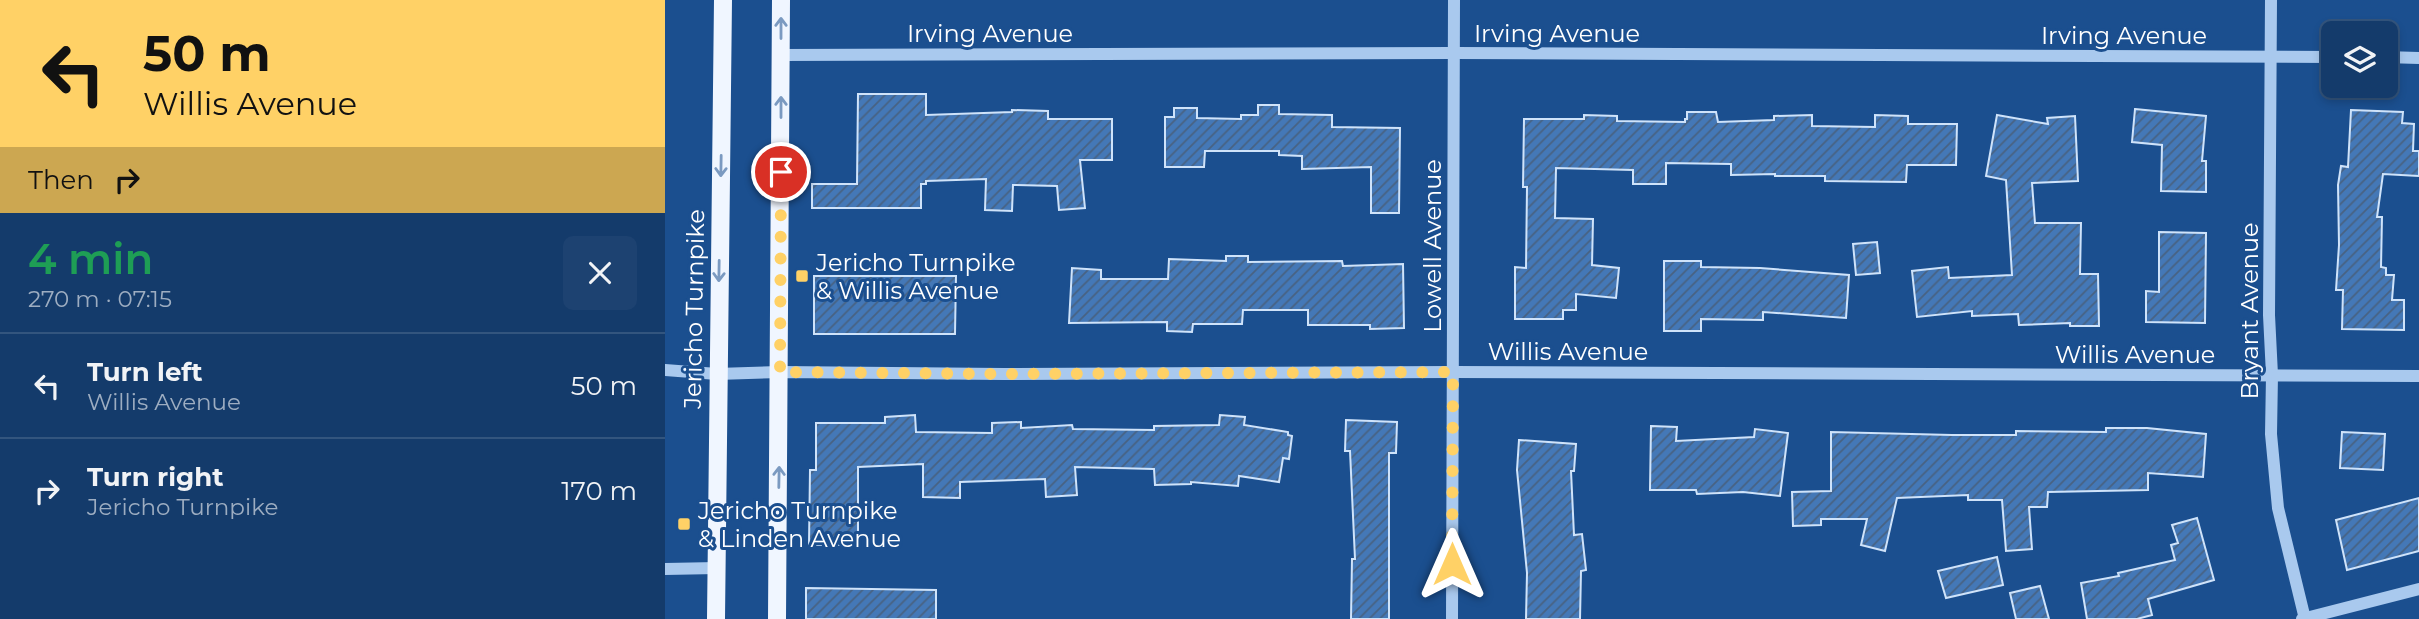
<!DOCTYPE html>
<html lang="en">
<head>
<meta charset="utf-8">
<style>
	:root { --surface:#143b6b; --page:#1d4271; --text:#f1f3f6; --muted:#9dadc1; --line:#33557e }
	body { margin:0; font-family:Montserrat,sans-serif; background:var(--page); color:var(--text); height:100vh; display:flex; flex-direction:column; font-size:26px; white-space:nowrap }
	* { box-sizing:border-box; margin:0 }
	p { font-size:23px; color:var(--muted) }
	.icon { flex:none; width:38px; height:38px; fill:none; stroke:currentColor; stroke-width:2; stroke-linecap:round; stroke-linejoin:round }
	.map { position:relative; flex:1; overflow:hidden }
	.details { display:flex; flex-direction:column; background:var(--surface); width:665px }
	.details>* { flex:none }
	.hud { background:#ffd166; color:#111; overflow:hidden }
	.tools { position:absolute; left:1656px; top:21px; display:grid; gap:14px }
	.tools a { display:grid; place-items:center; width:77px; height:77px; border-radius:10px; background:var(--surface); box-shadow:0 4px 10px #0003,0 0 0 2px var(--line); font-size:35px }
	.pin { position:absolute; display:grid; place-items:center; width:60px; height:60px; color:#fff; margin:-30px; border:4px solid #fff; border-radius:50%; box-shadow:0 2px 7px #0007 }
	.me { position:absolute; width:77px; margin:-38px; rotate:0deg; stroke-linejoin:round; filter:drop-shadow(0 0 5px #0008) }
	.turn { display:flex; align-items:center; gap:24px; height:147px; padding:0 28px; font-size:32px }
	.turn .icon { width:91px; height:91px; stroke-width:2.5 }
	.turn b { display:block; font-size:49px; line-height:60px }
	.then { display:flex; align-items:center; height:66px; padding:0 28px; background:#0003; gap:14px; font-size:26px }
	.round { display:grid; place-items:center; flex:none; width:74px; height:74px; border-radius:10px; background:var(--page) }
	.head { display:flex; align-items:center; justify-content:space-between; height:119px; padding:0 28px }
	h1 { font-size:42px; font-weight:600; line-height:52px; color:#1e9e55 }
	ul { padding:0; list-style:none }
	li { display:flex; align-items:center; gap:21px; height:105px; padding:0 28px; border-top:2px solid var(--line) }
	li div { flex:1 }
	li b { display:block; font-size:26px }
	li em { font-style:normal }
	main { display:flex; flex:1; min-height:0 }
	.map>svg:first-child { display:block }
	.building { fill:url(#building-hatch); stroke:#cfe3fa; stroke-width:2 }
	.lines { fill:none; stroke-linecap:round; stroke-linejoin:round }
	.minor { stroke:#a9c9ee; stroke-width:12 }
	.major { stroke:#f0f6ff; stroke-width:18 }
	.oneway { stroke:#7b9ac1 }
	.route { stroke:#ffd166; stroke-width:12; stroke-dasharray:0 21.6 }
	.poi-dot { fill:#ffd166; stroke:#1b4f8f; stroke-width:2.5 }
	.labels { text-anchor:middle; dominant-baseline:central; stroke-width:6; stroke-linejoin:round; paint-order:stroke }
	.street-label { font-size:24px; fill:#fff; stroke:#1b4f8f }
	.poi-label { font-size:24px; fill:#fff; stroke:#1b4f8f; text-anchor:start }
</style>
</head>
<body>
<main>
<section class="details">
<div class="hud">
<div class="turn"><svg class="icon" aria-label="left" viewBox="0 0 24 24"><path d="M17 20v-9H6M10 6l-5 5 5 5"/></svg><div><b>50 m</b>Willis Avenue</div></div>
<div class="then">Then<svg class="icon" aria-label="right" viewBox="0 0 24 24"><path d="M7 20v-9h11M14 6l5 5-5 5"/></svg></div>
</div>
<div class="head"><div><h1>4 min</h1><p>270 m · 07:15</p></div><a class="round"><svg class="icon" aria-label="close" viewBox="0 0 24 24"><path d="M6 6l12 12M18 6L6 18"/></svg></a></div>
<ul>
<li><svg class="icon" aria-label="left" viewBox="0 0 24 24"><path d="M17 20v-9H6M10 6l-5 5 5 5"/></svg><div><b>Turn left</b><p>Willis Avenue</p></div><em>50 m</em></li>
<li><svg class="icon" aria-label="right" viewBox="0 0 24 24"><path d="M7 20v-9h11M14 6l5 5-5 5"/></svg><div><b>Turn right</b><p>Jericho Turnpike</p></div><em>170 m</em></li>
</ul>
</section>
<div class="map">
<svg width="1754" height="619" viewBox="0 0 1754 619">
	<defs>
		<pattern id="building-hatch" width="6" height="6" patternUnits="userSpaceOnUse" patternTransform="scale(1.75)"><rect width="6" height="6" fill="#4478b7"/><path d="M-1 1l2-2M0 6l6-6M5 7l2-2" fill="none" stroke="#486282"/></pattern>
	</defs>
	<rect width="100%" height="100%" fill="#1b4f8f"/>
	<g class="building">
		<path d="M193 94H261V115L347 112V110L383 111V119H447V160H415L420 208 394 210 392 186 348 185 347 211 320 210 321 179 261 181V184H256V208H147V184H192Z"/>
		<path d="M593 105H614V114L667 115V127L735 128 734 213H706V167L637 169V156L614 155V151H540L539 167H500V117H509V108H532V118L576 119V115H593Z"/>
		<path d="M1470 109 1541 116 1537 161H1541V192L1496 191 1497 145 1467 142Z"/>
		<path d="M1686 110 1738 112 1737 123 1749 124 1748 151H1754V176L1718 174 1712 217H1717L1716 267 1721 268V275H1729L1727 300H1739V330L1677 329 1678 290H1671L1674 245 1673 185 1676 166 1683 167Z"/>
		<path d="M1022 112H1051L1053 122 1109 120V116L1147 115V126L1210 127V115L1243 116V124H1292L1291 165H1242L1241 182 1160 181V176H1110V174L1066 175V164L1001 163V184H968V170L891 168 890 218 928 219 927 265 954 268 951 298 911 294V310H898V319H850V267L861 268 862 187H858L859 119H919V115L952 116V121L1020 122V119H1022Z"/>
		<path d="M1332 115 1383 124 1382 118 1410 116 1413 181 1367 183 1370 223H1416L1415 274H1433L1434 326H1405V323L1354 325 1353 314 1307 316V311L1252 317 1247 271 1283 267 1284 278 1347 275 1341 180 1321 176Z"/>
		<path d="M1494 232 1541 233 1540 323 1481 322V291L1494 292Z"/>
		<path d="M1212 242 1215 273 1191 275 1188 244Z"/>
		<path d="M561 256H583V262L677 261 678 266 738 264 739 328 705 329V325H643V310H578L577 324H528L527 332 502 331V322L404 323 407 268 436 270V279H503L504 259 561 261Z"/>
		<path d="M999 261H1036V267L1095 268 1184 275 1181 318 1098 312V320L1036 319V331H999Z"/>
		<path d="M149 276H291L290 334H149Z"/>
		<path d="M250 415 251 432 327 433V423L356 422V428L407 425 408 429 489 430V426L554 425 555 415 580 417 579 425 623 432V435L627 436 624 459 618 458 614 482 574 476 573 486 526 482V484L490 485 489 469 410 467 412 495 381 497 380 479 295 482V498L258 497V464L193 467V545H144L145 470H151V423H220V417Z"/>
		<path d="M681 420 732 422 731 453H724V619H686L687 559H690L685 451H680Z"/>
		<path d="M986 426 1012 427 1011 441 1089 437 1090 429 1123 433 1115 496 1078 492 1032 494 1031 490H985Z"/>
		<path d="M1441 428H1482L1541 434 1538 477 1483 473V490L1383 492 1382 507H1364L1367 549 1341 551 1337 500H1303V495L1232 498 1220 551 1196 545 1202 519H1156V525L1128 526 1127 492 1166 491V432L1287 435H1351V431L1441 432Z"/>
		<path d="M1677 432 1720 434 1718 470 1675 468Z"/>
		<path d="M854 440 911 444 909 471H906L909 535 917 534 921 570 916 571 915 619H861L862 573 852 470Z"/>
		<path d="M1754 498V551L1682 570 1671 520Z"/>
		<path d="M1532 518 1549 580 1483 599 1487 615 1472 619H1422L1416 583 1454 576 1453 573 1510 560 1506 545 1513 543 1507 525Z"/>
		<path d="M1332 557 1338 585 1281 598 1273 571Z"/>
		<path d="M1375 586 1384 619H1351L1345 593Z"/>
		<path d="M141 588 271 590V619H141Z"/>
	</g>
	<g class="lines">
		<g class="minor">
			<path d="M1606 0 1604 315 1607 375 1606 434 1613 508 1640 619"/>
			<path d="M116 55 789 53 1668 57"/>
			<path d="M1720 57 1754 58"/>
			<path d="M0 370 52 374 115 372 339 374 788 372 1754 376"/>
			<path d="M0 569 52 568"/>
			<path d="M787 619 789 0"/>
			<path d="M1637 619 1754 589"/>
		</g>
		<g class="major">
			<path d="M51 619 58 0"/>
			<path d="M112 619 116 0"/>
		</g>
	</g>
	<defs><path id="oneway-shaft" d="M-6 0H5M1.5-3L5.5 0L1.5 3" fill="none" stroke-width="1.6" stroke-linecap="round" stroke-linejoin="round" transform="scale(1.75)"/></defs>
	<g class="oneway">
		<use href="#oneway-shaft" transform="translate(116 28) rotate(-90)"/>
		<use href="#oneway-shaft" transform="translate(116 107) rotate(-90)"/>
		<use href="#oneway-shaft" transform="translate(56 166) rotate(91)"/>
		<use href="#oneway-shaft" transform="translate(54 271) rotate(91)"/>
		<use href="#oneway-shaft" transform="translate(114 477) rotate(-89)"/>
	</g>
	<g class="lines">
		<path class="route" d="M116 172 115 372 339 374 788 372 787 564"/>
	</g>
	<g class="poi-dot">
		<rect x="130" y="269" width="14" height="14" rx="3.5"/>
		<rect x="12" y="517" width="14" height="14" rx="3.5"/>
	</g>
	<g class="labels">
		<g class="street-label">
			<text x="325" y="33">Irving Avenue</text>
			<text x="892" y="33">Irving Avenue</text>
			<text x="1459" y="35">Irving Avenue</text>
			<text transform="translate(767 246) rotate(-90)">Lowell Avenue</text>
			<text transform="translate(29 309) rotate(-89)">Jericho Turnpike</text>
			<text transform="translate(1584 311) rotate(-90)">Bryant Avenue</text>
			<text x="903" y="351">Willis Avenue</text>
			<text x="1470" y="354">Willis Avenue</text>
		</g>
		<g class="poi-label">
			<text x="151" y="262">Jericho Turnpike<tspan x="151" dy="28">&amp; Willis Avenue</tspan></text>
			<text x="33" y="510">Jericho Turnpike<tspan x="33" dy="28">&amp; Linden Avenue</tspan></text>
		</g>
	</g>
</svg>
<div class="tools">
<a><svg class="icon" aria-label="layers" viewBox="0 0 24 24"><path d="M12 4l9 5-9 5-9-5zM3 14l9 5 9-5"/></svg></a>
</div>
<div class="pin" style="left:116px;top:172px;background:#d93025"><svg class="icon" aria-label="arrive" viewBox="0 0 24 24"><path d="M6 21V4h12l-3 4 3 4H6"/></svg></div>
<svg class="me" style="left:787px;top:564px" viewBox="-20 -20 40 40"><path d="M0-17L14 15 0 8-14 15z" fill="#ffd166" stroke="#fff" stroke-width="4"/></svg>
</div>
</main>
</body>
</html>
